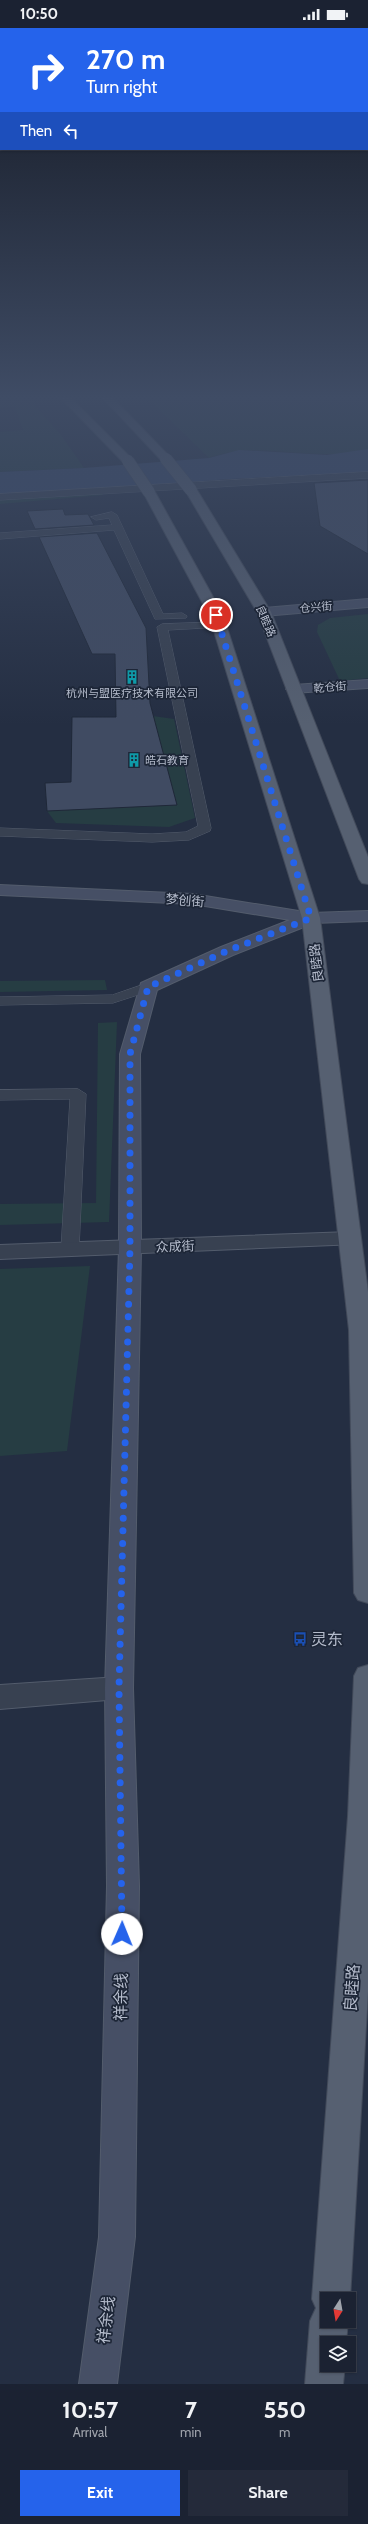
<!DOCTYPE html>
<html lang="en">
<head>
<meta charset="utf-8">
<style>
	:root { --surface:#1b2232; --page:#242a3a; --text:#f1f3f6; --muted:#a0a4ac; --line:#393f4d; --accent:#2563eb }
	body { margin:0; font-family:Cabin,"Noto Sans SC",sans-serif; background:var(--page); color:var(--text); height:100vh; display:flex; flex-direction:column; font-size:15px; white-space:nowrap }
	* { box-sizing:border-box; margin:0 }
	p { font-size:13px; color:var(--muted) }
	.icon { flex:none; width:22px; height:22px; fill:none; stroke:currentColor; stroke-width:2; stroke-linecap:round; stroke-linejoin:round }
	.map { position:relative; height:2356px; overflow:hidden }
	.panel { display:flex; flex-direction:column; background:var(--surface); flex:1 }
	.panel>* { flex:none }
	.top-card { position:absolute; left:0px; top:0px; width:368px; height:122px; box-shadow:0 1px 3px #0004,0 0 0 1px var(--line); background:#2563eb; color:#fff; overflow:hidden }
	.needle { width:26px; rotate:191deg }
	.tools { position:absolute; left:320px; top:2264px; display:grid; gap:8px }
	.tools a { display:grid; place-items:center; width:36px; height:36px; border-radius:0px; background:var(--surface); box-shadow:0 1px 3px #0004,0 0 0 1px var(--line); font-size:20px }
	.pin { position:absolute; display:grid; place-items:center; width:34px; height:34px; color:#fff; margin:-17px; border:2px solid #fff; border-radius:50%; box-shadow:0 1px 4px #0007 }
	.me { position:absolute; width:44px; margin:-22px; rotate:1deg; stroke-linejoin:round; filter:drop-shadow(0 0 3px #0008) }
	.turn { display:flex; align-items:center; gap:14px; height:84px; padding:0 20px; font-size:18px }
	.turn .icon { width:52px; height:52px; stroke-width:2.5 }
	.turn b { display:block; font-size:28px; line-height:34px }
	.then { display:flex; align-items:center; height:38px; padding:0 20px; background:#0003; gap:8px; font-size:15px }
	.eta { display:flex; justify-content:space-evenly; align-items:center; height:68px; text-align:center }
	.eta b { font-size:24px; font-weight:700; line-height:28px }
	.cta { display:flex; gap:8px; margin-top:auto; padding:8px 20px }
	.cta a { flex:1; height:46px; border-radius:0px; background:var(--accent); color:#fff; font-size:16px; font-weight:700; line-height:46px; text-align:center }
	.cta a+a { background:var(--page); color:var(--text) }
	.status { display:flex; justify-content:space-between; align-items:center; height:28px; padding:0 20px; background:var(--surface); direction:ltr }
	.status svg { height:11px; fill:currentColor }
	.map>svg:first-child { display:block }
	.green { fill:#263d43 }
	.water { fill:#37486a }
	.building { fill:#404b62; stroke:#1f2838 }
	.lines { fill:none; stroke-linecap:round; stroke-linejoin:round }
	.lane-casing { stroke:#535c6c; stroke-width:1 }
	.street-casing { stroke:#535c6c; stroke-width:2 }
	.secondary-casing { stroke:#535c6c; stroke-width:2 }
	.primary-casing { stroke:#424a5a; stroke-width:2 }
	.lane { fill:#384151; fill-rule:evenodd }
	.street { fill:#384151; fill-rule:evenodd }
	.secondary { fill:#464f65; fill-rule:evenodd }
	.primary { fill:#566071; fill-rule:evenodd }
	.primary-bridge-casing { stroke:#424a5a; stroke-width:13; stroke-linecap:butt }
	.primary-bridge { stroke:#566071; stroke-width:12 }
	.route { stroke:#2563eb; stroke-width:7; stroke-dasharray:0 12.6 }
	.labels { text-anchor:middle; dominant-baseline:central; stroke-width:3.5; stroke-linejoin:round; paint-order:stroke }
	.far-street-label { font-size:11px; fill:#b5bccc; stroke:#1d2637 }
	.far-poi-label { font-size:11px; fill:#b5bccc; stroke:#1d2637 }
	.street-label { font-size:13px; fill:#b5bccc; stroke:#1d2637 }
	.near-poi-label { font-size:16px; fill:#b5bccc; stroke:#1d2637; text-anchor:start }
	.near-street-label { font-size:16px; fill:#b5bccc; stroke:#1d2637 }
</style>
</head>
<body>
<div class="status"><b>10:50</b><svg viewBox="0 0 49 12"><path d="M0 12V9h3v3zM5 12V6h3v6zM10 12V3h3v9zM15 12V0h3v12zM26 1h20v11H26zM47 4h2v5h-2z"/></svg></div>
<div class="map">
<svg width="368" height="2356" viewBox="0 0 368 2356">
	<rect width="100%" height="100%" fill="#242e42"/>
	<g class="green">
		<path d="M16 368 27 369 61 407 84 440 0 444V404L23 402 15 379 0 380V370Z"/>
		<path d="M145 368H368V421C354 423 339 427 325 426 287 426 246 416 209 430Z"/>
		<path d="M98 460 103 467 0 476V468Z"/>
		<path d="M368 586V650L340 653 317 604 318 597 330 590Z"/>
		<path d="M153 688 174 691 195 790 169 799 56 795 47 783 177 777Z"/>
		<path d="M105 952 107 962 0 964V953Z"/>
		<path d="M117 994 109 1194 0 1197V1176L96 1175 98 995Z"/>
		<path d="M90 1238 67 1423 0 1428V1241Z"/>
	</g>
	<path class="water" d="M368 421V444L230 451 0 468V444L84 440 209 430 239 422 327 427Z"/>
	<g class="building">
		<path d="M368 452V526L320 498 314 455Z"/>
		<path d="M63 481 65 487 88 486 94 497 35 501 27 483Z"/>
		<path d="M97 505 146 600 150 675 177 777 47 783 45 755 71 754 72 689H116L115 626H92L39 509Z"/>
	</g>
	<g class="lines">
		<defs>
			<g id="lane">
				<path d="M368 444V450L0 472V466Z"/>
				<path d="M112 484 117 487 163 586 182 585 187 588 186 590 155 591 114 502 0 511V505L112 497 109 490 96 492 91 489Z"/>
				<path d="M219 594 224 597 223 599 168 602 211 800 210 803 189 812 152 814 0 808V800L152 806 186 804 198 798 157 599 162 596Z"/>
				<path d="M148 955 155 959 153 962 113 975 0 977V969L112 967Z"/>
				<path d="M78 1061 86 1066 79 1221 76 1225H64L61 1221 70 1071 0 1072V1062Z"/>
			</g>
			<g id="street">
				<path d="M350 1204 358 1206 361 1211 358 1216 0 1231V1217Z"/>
				<path d="M119 1649 129 1652 133 1660 129 1668 119 1671 0 1681V1657Z"/>
			</g>
			<g id="secondary">
				<path d="M368 571V579L264 588 257 584 264 580Z"/>
				<path d="M368 652V660L293 665 286 661 293 657Z"/>
				<path d="M0 857 193 866 311 885 368 883V893L314 895 233 927 157 962 140 1026 141 1220 133 1660 139 1858 135 2209 117 2356H79L99 2209 107 1858 105 1660 119 1220 120 1026 141 955 221 919 290 892 193 876 0 867Z"/>
			</g>
			<g id="primary">
				<path d="M59 368H69L132 431V435H124Z"/>
				<path d="M101 368H111L170 429V433H162Z"/>
				<path d="M191 458 197 462 271 584 368 829V856L362 855 359 851 257 584 185 462Z"/>
				<path d="M149 460 155 464 223 587 320 890 368 1264V1575L358 1572 354 1565 349 1302 302 890 209 587 143 464Z"/>
				<path d="M368 1637V1964L350 2271 349 2273V2271H327V2293H348L346 2315H327V2337H345L343 2356H305L310 2293 316 2280 312 2271 348 1788 354 1648 358 1640Z"/>
			</g>
		</defs>
		<use href="#lane" class="lane-casing"/>
		<use href="#street" class="street-casing"/>
		<use href="#secondary" class="secondary-casing"/>
		<use href="#primary" class="primary-casing"/>
		<use href="#lane" class="lane"/>
		<use href="#street" class="street"/>
		<use href="#secondary" class="secondary"/>
		<use href="#primary" class="primary"/>
		<defs>
			<g id="primary-bridge">
				<path d="M166 431 191 462"/>
				<path d="M128 433 149 464"/>
			</g>
		</defs>
		<use href="#primary-bridge" class="primary-bridge-casing"/>
		<use href="#primary-bridge" class="primary-bridge"/>
	</g>
	<linearGradient id="sky" x2="0" y2="1"><stop stop-color="#141924"/><stop offset="0.53" stop-color="#3f4c65"/><stop offset="1" stop-color="#3f4c65" stop-opacity="0"/></linearGradient>
	<rect width="368" height="697" fill="url(#sky)"/>
	<g class="lines">
		<path class="route" d="M122 1906 119 1660 130 1220V1026L148 959 227 923 311 890 216 587"/>
	</g>
	<defs>
		<symbol id="building-bare" viewBox="-9 -9 18 18"><path d="M-4-6H4V6H1V3H-1V6H-4ZM-2.5-4.3h1.7v1.8h-1.7ZM.8-4.3h1.7v1.8H.8ZM-2.5-1h1.7V.8h-1.7ZM.8-1h1.7V.8H.8Z" fill="#0f9aa8" stroke="#1d2637" stroke-width="2.5" paint-order="stroke"/></symbol>
		<symbol id="bus-bare" viewBox="-9 -9 18 18"><path d="M-5-6H5V4H4V6H2V4H-2V6H-4V4H-5ZM-3.5-4V0h7V-4ZM-3.5 1.2v1.5H-2V1.2ZM2 1.2v1.5H3.5V1.2Z" fill="#1a4fb4" stroke="#1d2637" stroke-width="2.5" paint-order="stroke"/></symbol>
	</defs>
	<g fill-rule="evenodd">
		<use href="#building-bare" x="122" y="639" width="20" height="20"/>
		<use href="#building-bare" x="124" y="722" width="20" height="20"/>
		<use href="#bus-bare" x="290" y="1601" width="20" height="20"/>
	</g>
	<g class="labels">
		<g class="far-street-label">
			<text transform="translate(316 579) rotate(-5)">仓兴街</text>
			<text transform="translate(266 593) rotate(66)">良睦路</text>
			<text transform="translate(330 659) rotate(-4)">乾仓街</text>
		</g>
		<g class="far-poi-label">
			<text x="132" y="665">杭州与盟医疗技术有限公司</text>
			<text x="145" y="732" text-anchor="start">皓石教育</text>
		</g>
		<g class="street-label">
			<text transform="translate(185 872) rotate(5)">梦创街</text>
			<text transform="translate(316 935) rotate(-97)">良睦路</text>
			<text transform="translate(175 1218) rotate(-2)">众成街</text>
		</g>
		<g class="near-poi-label">
			<text x="311" y="1611">灵东</text>
		</g>
		<g class="near-street-label">
			<text transform="translate(352 1960) rotate(-86)">良睦路</text>
			<text transform="translate(121 1969) rotate(-89)">祥余线</text>
			<text transform="translate(106 2292) rotate(-83)">祥余线</text>
		</g>
	</g>
</svg>
<div class="tools">
<a><svg class="needle" viewBox="-14 -14 28 28"><path d="M0-13l5 13h-10z" fill="#e53935"/><path d="M0 13l5-13h-10z" fill="#a0a4ac"/></svg></a>
<a><svg class="icon" aria-label="layers" viewBox="0 0 24 24"><path d="M12 4l9 5-9 5-9-5zM3 14l9 5 9-5"/></svg></a>
</div>
<div class="pin" style="left:216px;top:587px;background:#d93025"><svg class="icon" aria-label="arrive" viewBox="0 0 24 24"><path d="M6 21V4h12l-3 4 3 4H6"/></svg></div>
<svg class="me" style="left:122px;top:1906px" viewBox="-20 -20 40 40"><circle r="19" fill="#fff"/><path d="M0-13L10 11 0 6-10 11z" fill="#2563eb"/></svg>
<div class="top-card">
<div class="turn"><svg class="icon" aria-label="right" viewBox="0 0 24 24"><path d="M7 20v-9h11M14 6l5 5-5 5"/></svg><div><b>270 m</b>Turn right</div></div>
<div class="then">Then<svg class="icon" aria-label="left" viewBox="0 0 24 24"><path d="M17 20v-9H6M10 6l-5 5 5 5"/></svg></div>
</div>
</div>
<section class="panel">
<div class="eta">
<div><b>10:57</b><p>Arrival</p></div>
<div><b>7</b><p>min</p></div>
<div><b>550</b><p>m</p></div>
</div>
<div class="cta"><a>Exit</a><a>Share</a></div>
</section>
</body>
</html>
